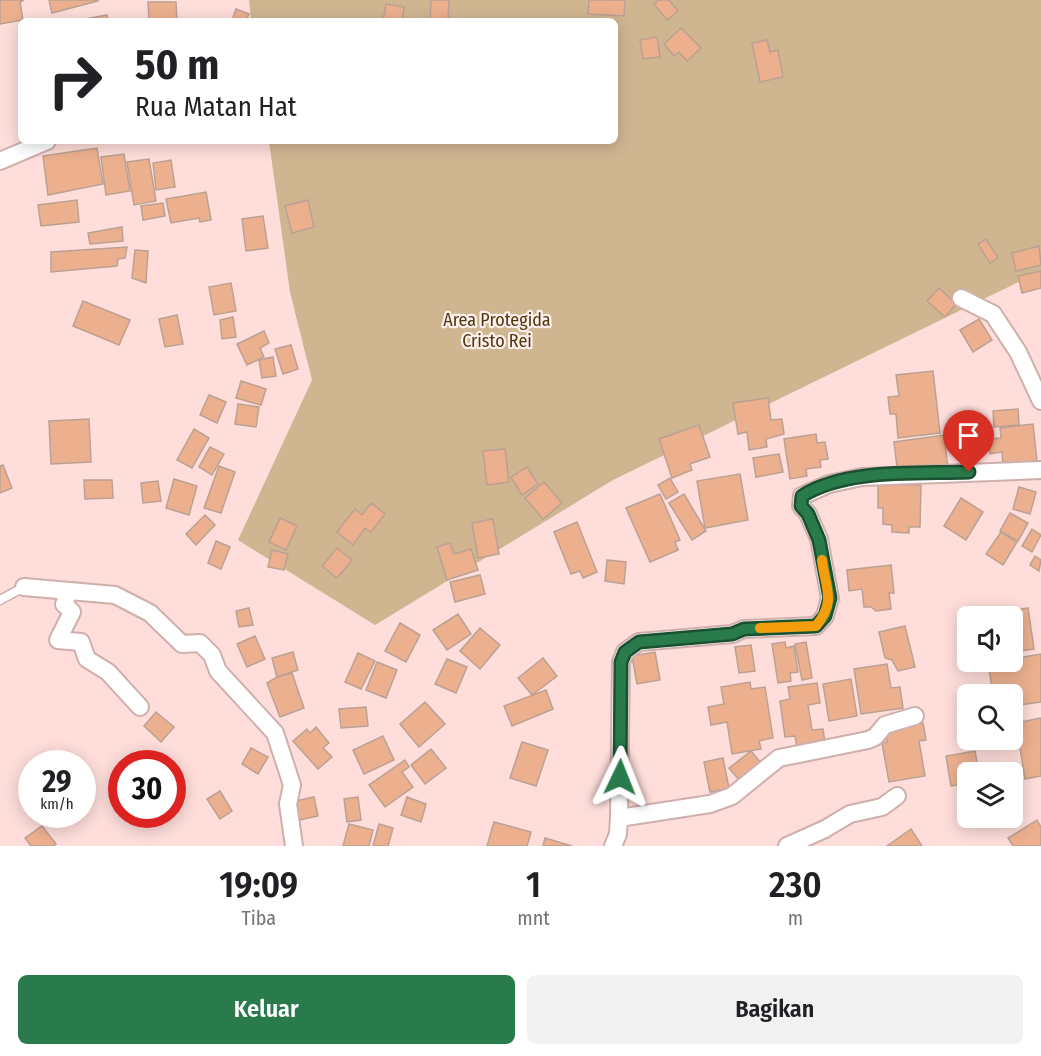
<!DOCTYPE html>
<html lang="id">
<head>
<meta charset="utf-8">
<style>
	:root { --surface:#fff; --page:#f2f2f2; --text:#202124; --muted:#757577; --accent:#297b4c }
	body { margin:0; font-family:"Fira Sans Condensed",sans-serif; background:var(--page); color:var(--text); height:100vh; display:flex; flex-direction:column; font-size:22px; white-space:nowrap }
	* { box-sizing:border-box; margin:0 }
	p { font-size:20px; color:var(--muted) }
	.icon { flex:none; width:33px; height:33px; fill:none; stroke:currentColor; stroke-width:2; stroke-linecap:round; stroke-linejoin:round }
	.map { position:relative; height:846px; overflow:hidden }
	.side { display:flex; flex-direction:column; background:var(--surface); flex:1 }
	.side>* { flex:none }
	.guide { position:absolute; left:18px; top:18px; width:600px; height:126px; border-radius:9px; box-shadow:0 3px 15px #0003; background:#fff; color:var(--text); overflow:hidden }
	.controls { position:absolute; left:957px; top:606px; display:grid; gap:12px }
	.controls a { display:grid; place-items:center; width:66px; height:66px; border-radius:9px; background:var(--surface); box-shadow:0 3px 15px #0003; font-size:30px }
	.speed { position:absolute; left:18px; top:750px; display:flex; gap:12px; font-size:30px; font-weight:700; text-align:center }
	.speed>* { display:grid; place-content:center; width:78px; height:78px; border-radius:50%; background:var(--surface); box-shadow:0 3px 15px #0003; line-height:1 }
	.speed small { font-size:15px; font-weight:400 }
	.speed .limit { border:9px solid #d22; background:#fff; color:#111 }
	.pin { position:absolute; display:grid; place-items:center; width:51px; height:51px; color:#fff; margin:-62px -26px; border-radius:50% 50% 50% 0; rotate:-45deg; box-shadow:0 0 6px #0007 }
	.pin .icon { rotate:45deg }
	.me { position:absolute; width:66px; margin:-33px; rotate:2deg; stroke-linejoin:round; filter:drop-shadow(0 0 4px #0008) }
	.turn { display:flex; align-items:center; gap:21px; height:126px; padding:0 18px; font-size:27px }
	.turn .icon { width:78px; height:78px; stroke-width:2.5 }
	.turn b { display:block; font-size:42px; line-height:51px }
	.eta { display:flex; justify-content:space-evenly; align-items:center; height:102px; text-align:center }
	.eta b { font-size:36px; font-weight:600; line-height:42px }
	.button { display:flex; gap:12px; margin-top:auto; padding:12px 18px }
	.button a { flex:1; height:69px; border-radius:9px; background:var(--accent); color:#fff; font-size:24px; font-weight:600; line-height:69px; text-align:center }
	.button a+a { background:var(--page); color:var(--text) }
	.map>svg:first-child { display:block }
	.green { fill:#d0b591 }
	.building { fill:#ecb08f; stroke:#bba193; stroke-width:1.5 }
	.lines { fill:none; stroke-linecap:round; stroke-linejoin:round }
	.lane-casing { stroke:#cfafac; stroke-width:11 }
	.street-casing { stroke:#cfafac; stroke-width:20 }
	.lane { stroke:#fff; stroke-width:8 }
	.street { stroke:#fff; stroke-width:16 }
	.route-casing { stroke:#1b5031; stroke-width:15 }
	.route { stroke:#297b4c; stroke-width:10 }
	.slow { stroke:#f59e0b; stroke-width:10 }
	.labels { text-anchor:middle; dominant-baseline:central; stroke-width:4.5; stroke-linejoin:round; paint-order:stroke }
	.park-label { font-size:18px; fill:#51370b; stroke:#fdf0ee }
</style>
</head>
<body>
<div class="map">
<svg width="1041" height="846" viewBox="0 0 1041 846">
	<rect width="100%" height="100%" fill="#feddda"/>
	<path class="green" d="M249 0H1041V271L613 480 375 625 238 540 312 380 290 292 269 141H615V21H251Z"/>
	<g class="building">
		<path d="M0 0H24L20 2 23 20 0 24Z"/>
		<path d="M49 0H98V1L52 13Z"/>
		<path d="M431 0H449L448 21H430Z"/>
		<path d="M589 0H625L624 16 588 14Z"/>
		<path d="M659 0H669L678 11 667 20 654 4Z"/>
		<path d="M148 2H176L177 21H149Z"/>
		<path d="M386 4 404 7 402 21H383Z"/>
		<path d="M236 9 249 14 246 21H232Z"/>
		<path d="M107 15 108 21H75Z"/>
		<path d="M681 28 701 48 687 61 679 52 674 56 664 44Z"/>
		<path d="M657 37 660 57 643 59 640 40Z"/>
		<path d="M767 40 770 52 778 50 783 77 760 82 752 43Z"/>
		<path d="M97 148 103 184 48 195 43 156Z"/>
		<path d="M124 154 130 191 106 195 101 157Z"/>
		<path d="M149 159 156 201 134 205 127 162Z"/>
		<path d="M171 160 175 187 156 190 153 163Z"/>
		<path d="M206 192 211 220 200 222 199 218 171 223 166 199Z"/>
		<path d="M77 200 79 222 41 226 38 205Z"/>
		<path d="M308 200 314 227 292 233 285 206Z"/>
		<path d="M163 203 165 216 143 220 141 206Z"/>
		<path d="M263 216 268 248 246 251 242 219Z"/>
		<path d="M122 227 123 241 90 244 88 233Z"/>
		<path d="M986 239 998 258 990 263 978 244Z"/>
		<path d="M1039 246 1041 265 1016 271 1012 253Z"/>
		<path d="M127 247 125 258 118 259 117 266 51 272V252Z"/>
		<path d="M135 250 148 251 146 283 132 278Z"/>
		<path d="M1041 271V288L1022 293 1018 276Z"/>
		<path d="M231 283 236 311 214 315 209 287Z"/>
		<path d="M939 288 956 304 945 317 927 301Z"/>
		<path d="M83 301 130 320 119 345 73 326Z"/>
		<path d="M177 315 183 344 165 347 159 319Z"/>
		<path d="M233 317 236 337 222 339 220 320Z"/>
		<path d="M979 319 992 340 973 352 960 330Z"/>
		<path d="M264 331 269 343 260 348 264 357 247 365 237 344Z"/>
		<path d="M291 345 298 369 283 374 275 349Z"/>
		<path d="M273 357 276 376 262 378 259 360Z"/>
		<path d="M933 371 940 433 898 438 896 414H890L888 397 899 396 896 375Z"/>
		<path d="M241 381 266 389 261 405 236 398Z"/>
		<path d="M209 395 226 402 217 423 200 415Z"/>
		<path d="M768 398 771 420 782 419 784 434 766 439 767 447 749 450 747 432 738 434 733 403Z"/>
		<path d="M238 404 259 407 256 427 235 424Z"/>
		<path d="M1018 409 1019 425 994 427 993 411Z"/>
		<path d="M89 419 91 462 51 464 49 421Z"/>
		<path d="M1033 424 1037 461 1003 464 1002 452 990 454 988 439 1001 438 1000 428Z"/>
		<path d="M699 425 710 457 690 464 692 470 672 478 659 439Z"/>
		<path d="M194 429 209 438 192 468 177 460Z"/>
		<path d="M816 434 817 443 825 442 828 459 820 460 821 467 806 469 807 476 790 479 784 439Z"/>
		<path d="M944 435 948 468 898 475 894 442Z"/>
		<path d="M210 447 224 454 212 475 199 467Z"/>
		<path d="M505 449 509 482 487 485 483 451Z"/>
		<path d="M779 454 783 472 756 477 753 458Z"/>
		<path d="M3 465 12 488 0 493V466Z"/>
		<path d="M219 466 235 472 221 513 204 508Z"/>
		<path d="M527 467 538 484 522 495 511 477Z"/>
		<path d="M740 474 748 520 705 528 697 481Z"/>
		<path d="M670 478 678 492 666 499 658 485Z"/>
		<path d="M174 479 197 486 189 515 166 508Z"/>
		<path d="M84 480H112L113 498 85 499Z"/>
		<path d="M158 481 161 501 143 503 141 483Z"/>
		<path d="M544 482 562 503 543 519 525 498Z"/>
		<path d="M878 484 921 485 920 527H909V533L892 532V525L883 524V508H878Z"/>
		<path d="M1019 487 1036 492 1030 514 1013 509Z"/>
		<path d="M660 494 680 540 675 542 678 550 650 562 626 508Z"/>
		<path d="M684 494 706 531 692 540 669 503Z"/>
		<path d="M961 498 983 512 966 540 944 526Z"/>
		<path d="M371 503 385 514 371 532 365 528 353 545 337 532 355 509 362 515Z"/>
		<path d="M1010 513 1028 523 1018 541 1000 531Z"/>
		<path d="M205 515 215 525 196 545 186 534Z"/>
		<path d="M280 518 297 526 286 550 269 542Z"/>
		<path d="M493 519 499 554 478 558 472 523Z"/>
		<path d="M577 522 597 572 583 578 580 571 571 574 554 532Z"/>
		<path d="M1032 529 1041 535 1032 552 1022 546Z"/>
		<path d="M1001 532 1017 542 1003 565 986 554Z"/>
		<path d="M216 541 230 547 221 569 208 563Z"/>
		<path d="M450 543 454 554 471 549 478 570 447 580 437 547Z"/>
		<path d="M337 548 352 560 337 578 322 566Z"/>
		<path d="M272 550 288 554 284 570 268 567Z"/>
		<path d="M1035 556 1041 560 1039 571 1030 565Z"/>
		<path d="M607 560 626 562 624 584 605 581Z"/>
		<path d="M891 565 894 593H889L891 609 876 611 871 607H864L862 589 849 591 847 570Z"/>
		<path d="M480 575 485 594 455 602 450 582Z"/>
		<path d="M249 608 253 625 239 627 236 611Z"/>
		<path d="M1028 608 1034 649 1012 652V616H983V614Z"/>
		<path d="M458 614 471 634 447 650 433 630Z"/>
		<path d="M400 623 420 635 406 662 385 651Z"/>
		<path d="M905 626 915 667 898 671 892 660 885 658 879 632Z"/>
		<path d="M480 628 500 645 480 669 460 651Z"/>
		<path d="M255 636 265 659 247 667 237 644Z"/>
		<path d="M785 642 786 648 794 646 798 672 790 673 791 681 778 683 772 644Z"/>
		<path d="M806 642 812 678 802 680 795 644Z"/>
		<path d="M751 645 755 671 739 673 735 647Z"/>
		<path d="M293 652 298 670 277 677 272 658Z"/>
		<path d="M655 652 660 680 637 684 632 656Z"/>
		<path d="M358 653 375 661 361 689 345 682Z"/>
		<path d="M1041 654V702L1012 706V694H993L988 663 1012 662V659Z"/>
		<path d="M543 658 557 676 532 695 518 678Z"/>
		<path d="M447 659 467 667 456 693 435 684Z"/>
		<path d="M377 662 397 670 386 698 366 690Z"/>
		<path d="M887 664 891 688 900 687 903 708 861 714 854 669Z"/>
		<path d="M292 673 304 708 280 717 267 683 277 677Z"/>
		<path d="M851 679 857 716 829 721 823 684Z"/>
		<path d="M750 682 751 689 765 687 773 738 759 741 761 749 732 754 727 722 711 725 708 707 724 704 721 687Z"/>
		<path d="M817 683 820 703 808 705 812 730 823 729 825 743 797 747 795 736 785 737 780 701 790 699 788 687Z"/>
		<path d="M546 690 553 709 512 726 504 706Z"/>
		<path d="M425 702 445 724 419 747 400 724Z"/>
		<path d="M366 707 368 726 341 728 339 709Z"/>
		<path d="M156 712 174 727 161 742 144 726Z"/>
		<path d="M1041 718V776L1025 779 1016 723Z"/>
		<path d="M923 723 926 740 919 741 925 776 889 782 882 743 887 742 885 730Z"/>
		<path d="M316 727 329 743 323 748 332 757 318 769 293 741 307 729 310 733Z"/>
		<path d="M383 736 394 760 364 774 353 750Z"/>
		<path d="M522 742 548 750 536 786 510 778Z"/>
		<path d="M251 748 268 757 258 774 242 764Z"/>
		<path d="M431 749 446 768 425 784 411 765Z"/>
		<path d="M751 751 761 763 740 781 729 768Z"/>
		<path d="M975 751 979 772H968V783L951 786 946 756Z"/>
		<path d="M723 758 729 788 710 792 704 762Z"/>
		<path d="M405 760 409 767 402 772 413 787 385 807 369 785Z"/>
		<path d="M220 791 232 811 220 819 207 799Z"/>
		<path d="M314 797 318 816 299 820 295 801Z"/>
		<path d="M358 797 361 820 347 822 344 799Z"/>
		<path d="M407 797 426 804 421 822 401 815Z"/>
		<path d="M1037 820 1041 827V846H1013L1008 838Z"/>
		<path d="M494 822 531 832 527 846H487Z"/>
		<path d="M349 824 373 830 369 846H343Z"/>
		<path d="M379 824 393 828 388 846H373Z"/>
		<path d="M42 826 56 844 54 846H31L25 838Z"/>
		<path d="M911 829 922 846H887Z"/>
		<path d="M545 838 572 846H543Z"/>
	</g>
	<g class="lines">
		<defs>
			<path id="lane" d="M0 600 24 587"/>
			<g id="street">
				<path d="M0 161 47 141"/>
				<path d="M961 298 993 314 1018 352 1041 401"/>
				<path d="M24 587 115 595 150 613 182 644 200 643 212 655 218 671 275 733 292 785 288 804 294 846"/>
				<path d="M69 591 64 604 72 612 58 640 81 642 87 659 108 672 140 707"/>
				<path d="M619 818 710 804 732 796 779 758 868 740 875 737 885 725 915 716"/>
				<path d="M613 846 618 834 619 818 621 662 625 652 639 642 732 634 744 629 816 626 825 616 830 598 819 539 808 514 801 506 802 496 829 484 862 477 1041 470"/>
				<path d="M787 846 825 829 850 814 882 807 897 796"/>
			</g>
		</defs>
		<use href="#lane" class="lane-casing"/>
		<use href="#street" class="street-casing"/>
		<use href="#lane" class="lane"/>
		<use href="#street" class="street"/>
	</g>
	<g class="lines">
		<defs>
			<path id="route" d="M620 777 621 662 625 652 639 642 732 634 744 629 816 626 825 616 830 598 819 540 808 514 801 506 802 496C846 468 918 474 969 472"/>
		</defs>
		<use href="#route" class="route-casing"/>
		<use href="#route" class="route"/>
		<path class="slow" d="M760 628 816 626C837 601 825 587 822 560"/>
	</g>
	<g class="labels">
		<g class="park-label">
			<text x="497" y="320">Area Protegida<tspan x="497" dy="21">Cristo Rei</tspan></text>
		</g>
	</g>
</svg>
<div class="controls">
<a><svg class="icon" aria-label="sound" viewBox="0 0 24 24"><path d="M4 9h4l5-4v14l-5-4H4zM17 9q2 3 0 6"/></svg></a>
<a><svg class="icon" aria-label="search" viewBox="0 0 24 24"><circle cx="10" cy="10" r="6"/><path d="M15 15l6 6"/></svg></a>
<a><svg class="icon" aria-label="layers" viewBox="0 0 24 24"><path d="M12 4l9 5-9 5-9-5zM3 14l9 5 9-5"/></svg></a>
</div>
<div class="speed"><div>29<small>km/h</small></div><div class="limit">30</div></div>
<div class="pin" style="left:969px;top:472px;background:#d93025"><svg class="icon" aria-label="arrive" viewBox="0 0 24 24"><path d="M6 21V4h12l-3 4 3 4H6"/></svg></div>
<svg class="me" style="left:620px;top:777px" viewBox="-20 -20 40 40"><path d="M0-17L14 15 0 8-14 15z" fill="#297b4c" stroke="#fff" stroke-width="4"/></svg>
<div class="guide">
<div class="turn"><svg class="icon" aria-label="right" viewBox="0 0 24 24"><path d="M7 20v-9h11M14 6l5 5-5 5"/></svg><div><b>50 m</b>Rua Matan Hat</div></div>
</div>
</div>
<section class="side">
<div class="eta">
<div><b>19:09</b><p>Tiba</p></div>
<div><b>1</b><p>mnt</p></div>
<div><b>230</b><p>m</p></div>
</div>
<div class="button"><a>Keluar</a><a>Bagikan</a></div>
</section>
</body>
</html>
